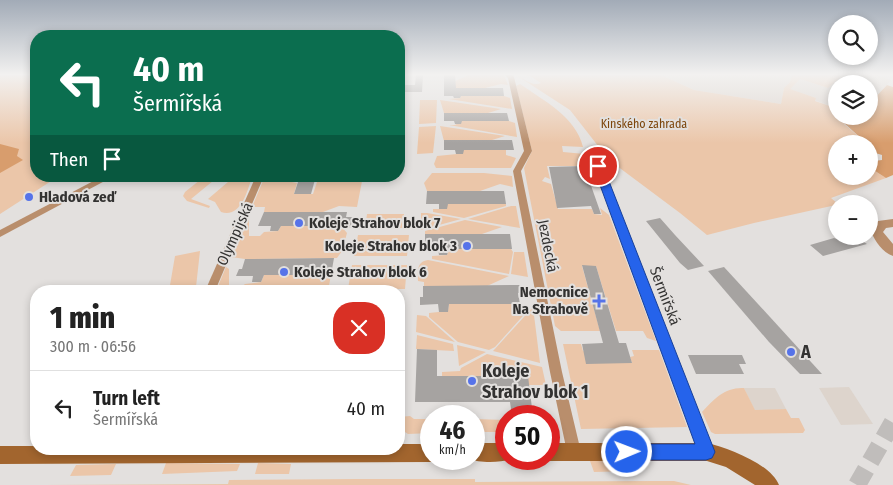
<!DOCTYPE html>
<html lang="en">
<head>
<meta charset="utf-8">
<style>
	:root { --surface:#fff; --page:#f2f2f2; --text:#222; --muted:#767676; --line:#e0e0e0 }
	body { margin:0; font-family:"Fira Sans Condensed",sans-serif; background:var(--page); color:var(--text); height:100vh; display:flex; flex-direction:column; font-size:19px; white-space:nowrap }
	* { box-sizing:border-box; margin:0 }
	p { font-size:16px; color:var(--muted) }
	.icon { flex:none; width:28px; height:28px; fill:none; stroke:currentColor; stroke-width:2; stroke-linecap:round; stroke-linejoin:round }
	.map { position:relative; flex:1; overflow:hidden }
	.panel { position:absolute; left:30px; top:285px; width:375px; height:170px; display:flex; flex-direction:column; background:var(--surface); border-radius:20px; box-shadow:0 2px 8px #0003 }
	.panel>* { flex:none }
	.guide { position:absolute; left:30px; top:30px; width:375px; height:152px; border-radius:20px; box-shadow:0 2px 8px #0003; background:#0b6e4f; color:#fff; overflow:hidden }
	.buttons { position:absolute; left:828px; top:15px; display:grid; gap:10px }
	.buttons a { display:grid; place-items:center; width:50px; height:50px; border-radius:50%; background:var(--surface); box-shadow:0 2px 8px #0003; font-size:25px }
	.speed { position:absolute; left:420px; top:405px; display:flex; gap:10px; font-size:25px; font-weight:700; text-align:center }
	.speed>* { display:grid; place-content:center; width:65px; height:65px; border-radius:50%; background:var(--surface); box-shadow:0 2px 8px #0003; line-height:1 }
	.speed small { font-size:12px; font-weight:400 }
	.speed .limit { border:8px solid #d22; background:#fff; color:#111 }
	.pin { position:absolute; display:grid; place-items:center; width:42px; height:42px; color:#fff; margin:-21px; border:2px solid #fff; border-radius:50%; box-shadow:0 1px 5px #0007 }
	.me { position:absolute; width:55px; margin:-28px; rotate:89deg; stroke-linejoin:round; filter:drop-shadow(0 0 4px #0008) }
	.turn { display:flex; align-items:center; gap:18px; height:105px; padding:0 20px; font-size:22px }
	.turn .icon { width:65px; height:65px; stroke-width:2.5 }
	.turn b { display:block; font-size:35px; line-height:42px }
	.then { display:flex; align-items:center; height:48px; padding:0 20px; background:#0003; gap:10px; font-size:19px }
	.round { display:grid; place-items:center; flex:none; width:52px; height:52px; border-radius:20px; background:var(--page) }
	.headline { display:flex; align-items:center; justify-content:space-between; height:85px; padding:0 20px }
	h1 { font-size:30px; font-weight:800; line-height:38px }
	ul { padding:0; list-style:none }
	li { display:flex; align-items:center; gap:15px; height:75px; padding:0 20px; border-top:1px solid var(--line) }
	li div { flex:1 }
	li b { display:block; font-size:19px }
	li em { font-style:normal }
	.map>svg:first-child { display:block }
	.built { fill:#ddd4cc }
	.green { fill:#ebc6a9 }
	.forest { fill:#d89d6d }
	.building { fill:#a6a3a1 }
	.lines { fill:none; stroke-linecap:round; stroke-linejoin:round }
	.trunk-tunnel { stroke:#c0bdbb; stroke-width:18; stroke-dasharray:18 9; stroke-linecap:butt }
	.minor { fill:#b98e6c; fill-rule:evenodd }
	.tertiary { fill:#b98e6c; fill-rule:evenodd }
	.secondary { fill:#a2652e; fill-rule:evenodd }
	.route { fill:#2563eb; stroke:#184099 }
	.poi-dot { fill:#5673e9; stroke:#e3e0de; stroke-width:2 }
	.labels { text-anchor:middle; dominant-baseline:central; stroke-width:4; stroke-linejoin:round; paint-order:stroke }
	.far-park-label { font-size:12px; fill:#7d460c; stroke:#e3e0de }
	.poi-label { font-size:15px; font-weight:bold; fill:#333231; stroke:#e3e0de; text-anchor:start }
	.street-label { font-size:15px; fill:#333231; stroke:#e3e0de }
	.near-poi-label { font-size:18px; font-weight:bold; fill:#333231; stroke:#e3e0de; text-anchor:start }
</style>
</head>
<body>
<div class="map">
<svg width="893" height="485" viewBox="0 0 893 485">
	<rect width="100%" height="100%" fill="#e3e0de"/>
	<g class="built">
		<path d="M661 75H792L790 82 784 88 781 104 694 90Z"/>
		<path d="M839 75H877L891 80 870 104 869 84H836V108L814 100 816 98 789 89 800 79 828 88 840 77Z"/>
		<path d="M849 387 873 424 841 425 819 388Z"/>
		<path d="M744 388H775L786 409 755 411Z"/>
	</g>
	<g class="green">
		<path d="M0 75H36V176H59L0 214Z"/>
		<path d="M469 75H504L508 85 501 84 485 88H444V86Z"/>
		<path d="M516 75C525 79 532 87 541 83L530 76 525 75H661L694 90 781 104 784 88 790 82 792 75H839L841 77 828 88 800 79 790 89 816 98 815 101 836 108V116H847L845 118 846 122 844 124 864 141 863 144H836V176H869V167L886 178 831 198 838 204 836 205 754 223 707 235 680 213 609 160 570 110Z"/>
		<path d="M520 84C543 100 576 117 583 147L562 146 563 152 585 154 588 166H547L550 179 545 177 542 181 551 184 558 209H592L594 214 602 215 600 208 609 215 656 341 647 338 643 331H616L596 266H582L600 331H561L555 326 524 168 532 151 516 86Z"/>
		<path d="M461 96H504L510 98 512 109 449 99 460 98Z"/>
		<path d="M420 100H437L436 123 419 124Z"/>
		<path d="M440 100 501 109 488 113H444Z"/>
		<path d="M462 121H509L515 123 517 137 449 125H455Z"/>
		<path d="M436 126 433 153 417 154 419 127Z"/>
		<path d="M440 126 505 136 492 140 444 141Z"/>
		<path d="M464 150H506V155L516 158 511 168H436L434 164 437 156 457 154Z"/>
		<path d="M432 173H484L512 176 513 187 500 184 480 191H427L424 183Z"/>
		<path d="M205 176H219L191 199 210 206 209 208 187 201 183 196 185 192Z"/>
		<path d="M235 176 252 177C247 192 241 218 221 212L215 202 208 199Z"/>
		<path d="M265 176H292V182L297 183 294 194H313L319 176H363L357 207 339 206 323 212H264L265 207H252Z"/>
		<path d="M448 204H506V206L464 218 433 212V209H439Z"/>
		<path d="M511 206H516L520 228 468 219Z"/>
		<path d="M421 213H427L461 219 421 230Z"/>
		<path d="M367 214H404L403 228H365Z"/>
		<path d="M246 220H249V236H260L264 232 278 231 281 226H341L347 233 342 251 337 258 245 259 231 257Z"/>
		<path d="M465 220 502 227 482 234H425V231Z"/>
		<path d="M358 235H409L407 256H354Z"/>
		<path d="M449 249H511L513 252 509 274 432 259V256L447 255Z"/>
		<path d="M200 251 196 287 188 289V291H169L175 256Z"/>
		<path d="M514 252H524L528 277 511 274Z"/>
		<path d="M428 260 509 276 487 286H424V282L418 281C418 271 416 262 428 260Z"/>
		<path d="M352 265H407L405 289H348Z"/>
		<path d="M226 267 229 269V287L240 288 245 284 261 282 264 275H331L328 291H216Z"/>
		<path d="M449 304H519L520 308H530L495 347 489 350 458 342 429 317V313L448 311Z"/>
		<path d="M533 307 540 363 493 351Z"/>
		<path d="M417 315 426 316 455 342 416 332Z"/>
		<path d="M417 335 453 344 454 351 416 349Z"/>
		<path d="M563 344H581L583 351 632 363 630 357 634 356 632 350H659L687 427 581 429Z"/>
		<path d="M457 345 486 352 459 366Z"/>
		<path d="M487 354 542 367 546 385H529L442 376V372L460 371 461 368Z"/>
		<path d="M744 388 755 410 786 409 791 418H799L805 430 803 433 715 434 711 432 702 412C714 399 725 387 744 388Z"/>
		<path d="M410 416 414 419H431V433L408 434 399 428V417Z"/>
		<path d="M474 419 506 420V432H474Z"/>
		<path d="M590 461H632L634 471 594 472Z"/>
		<path d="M166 463 240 464 237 471 162 474Z"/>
		<path d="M258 463 291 464 289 474H255Z"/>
		<path d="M116 464 111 475 70 476 76 465Z"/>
		<path d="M358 479H475V482L656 481H674L691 485H42L228 484 229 480Z"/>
	</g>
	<g class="forest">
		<path d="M887 85 893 87V175L886 178 869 167V164L874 161 882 160V155L869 151V144H863V140L844 123 846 122 844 118 847 116H869V104Z"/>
		<path d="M0 144 19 149 17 156 23 160 0 173Z"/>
	</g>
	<g class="building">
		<path d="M416 75H423L422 92H399V85H415Z"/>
		<path d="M444 75H455L456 88H503L504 96H461L460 98H454L453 96H444Z"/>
		<path d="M444 113H507L509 121H462L461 124H455L454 121H444Z"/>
		<path d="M444 140H512L514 150H464L463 154H456L455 150H444Z"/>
		<path d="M583 166 588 177 601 214H594L591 206 557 208 549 167Z"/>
		<path d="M300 176H316L311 194H294Z"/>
		<path d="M427 191H504L506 204H448L447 209H439V204H426Z"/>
		<path d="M264 212H347L346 217H354L352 228H341V226H281L278 231H270L271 226H258Z"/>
		<path d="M660 218 675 235 704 266 688 270 680 263 646 221Z"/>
		<path d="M425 234H510L512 249H449L447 255H439L438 249H425Z"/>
		<path d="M854 236 867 244 823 256 810 245 834 238 839 240Z"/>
		<path d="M334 258 331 275H264L261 282H252L253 276H236L239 269H242L245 259Z"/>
		<path d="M582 265 596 266 619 343H626L632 363 586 364 582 344 603 343Z"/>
		<path d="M724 267 770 317 822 374H800L769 342 708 271Z"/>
		<path d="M520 285 521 293H518L520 304H449L448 312H439L438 304 420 305V297H423V286Z"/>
		<path d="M417 349 437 350V376H528L533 416H512L510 402H415Z"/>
		<path d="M688 355H742L746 364H739L744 374H696Z"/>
	</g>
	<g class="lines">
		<path class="trunk-tunnel" d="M857 485 893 422"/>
		<g class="minor">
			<path d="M505 75H513L514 77 532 151 521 171 562 372 581 452 579 457 574 459 569 457 567 452 550 372 513 171 524 151 508 78Z"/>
			<path d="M590 150H596L597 152 714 452 712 457 707 459 702 457 700 452 589 152Z"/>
			<path d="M103 176H114L0 237V230Z"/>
			<path d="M256 176H264L215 291H205Z"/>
		</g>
		<path class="tertiary" d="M893 219V227L886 228 883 232 893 244V256C882 252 876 242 871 232L878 221Z"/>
		<g class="secondary">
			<path d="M474 443H506V459H511C501 463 479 463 469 459H474Z"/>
			<path d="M549 443H707C728 448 771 464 779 485H755L726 467 707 461H549L544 459H549Z"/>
			<path d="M399 444H431V459H438L431 462 0 464V446H36V449H399Z"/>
		</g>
	</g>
	<linearGradient id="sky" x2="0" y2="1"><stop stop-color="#a2abb7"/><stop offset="0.52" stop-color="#f2f1f0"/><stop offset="1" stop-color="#f2f1f0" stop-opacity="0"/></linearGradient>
	<rect width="893" height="143" fill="url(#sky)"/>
	<path class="route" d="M598 163 603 166 715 452 712 458 706 460H627L622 458 619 452 622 446 627 444H695L593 166Z"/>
	<g class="poi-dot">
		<circle cx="29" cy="197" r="5"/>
		<circle cx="299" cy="223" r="5"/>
		<circle cx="467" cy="246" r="5"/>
		<circle cx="284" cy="272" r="5"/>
		<path d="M596.5 293.5h5v5h5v5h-5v5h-5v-5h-5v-5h5z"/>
		<circle cx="791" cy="352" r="5"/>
		<circle cx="472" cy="381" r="5"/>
	</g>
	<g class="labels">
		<g class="far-park-label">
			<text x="644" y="124">Kinského zahrada</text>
		</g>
		<g class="poi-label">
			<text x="39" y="197">Hladová zeď</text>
			<text x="309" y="223">Koleje Strahov blok 7</text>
			<text x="457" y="246" text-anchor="end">Koleje Strahov blok 3</text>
			<text x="294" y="272">Koleje Strahov blok 6</text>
			<text x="588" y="292" text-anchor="end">Nemocnice<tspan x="588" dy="17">Na Strahově</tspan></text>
		</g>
		<g class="street-label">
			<text transform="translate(235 234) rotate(-66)">Olympijská</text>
			<text transform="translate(548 246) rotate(79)">Jezdecká</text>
			<text transform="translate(665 296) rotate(69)">Šermířská</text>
		</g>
		<g class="near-poi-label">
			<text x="801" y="352">A</text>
			<text x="482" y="371">Koleje<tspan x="482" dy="21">Strahov blok 1</tspan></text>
		</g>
	</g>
</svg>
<div class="buttons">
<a><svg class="icon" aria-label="search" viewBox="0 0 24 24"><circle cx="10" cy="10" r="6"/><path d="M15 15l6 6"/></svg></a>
<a><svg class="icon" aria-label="layers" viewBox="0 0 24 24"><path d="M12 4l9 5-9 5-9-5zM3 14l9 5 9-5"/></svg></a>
<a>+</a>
<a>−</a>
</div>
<div class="speed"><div>46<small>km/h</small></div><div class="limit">50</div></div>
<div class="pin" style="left:598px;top:166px;background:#d93025"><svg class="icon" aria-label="arrive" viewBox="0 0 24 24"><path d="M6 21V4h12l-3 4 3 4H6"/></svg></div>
<svg class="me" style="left:627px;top:452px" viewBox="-20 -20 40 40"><circle r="17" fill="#2563eb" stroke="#fff" stroke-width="3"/><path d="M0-11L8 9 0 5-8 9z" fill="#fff"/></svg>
<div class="guide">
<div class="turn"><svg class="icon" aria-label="left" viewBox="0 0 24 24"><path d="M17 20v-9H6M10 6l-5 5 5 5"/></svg><div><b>40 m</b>Šermířská</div></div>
<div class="then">Then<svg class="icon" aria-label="arrive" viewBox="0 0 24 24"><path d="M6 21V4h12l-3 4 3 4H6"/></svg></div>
</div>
<section class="panel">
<div class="headline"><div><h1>1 min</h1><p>300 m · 06:56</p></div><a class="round" style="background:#d93025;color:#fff"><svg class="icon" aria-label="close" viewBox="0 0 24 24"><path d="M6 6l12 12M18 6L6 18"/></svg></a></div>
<ul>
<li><svg class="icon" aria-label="left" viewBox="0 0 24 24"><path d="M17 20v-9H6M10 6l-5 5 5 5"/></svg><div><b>Turn left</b><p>Šermířská</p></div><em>40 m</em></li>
</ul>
</section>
</div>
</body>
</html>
